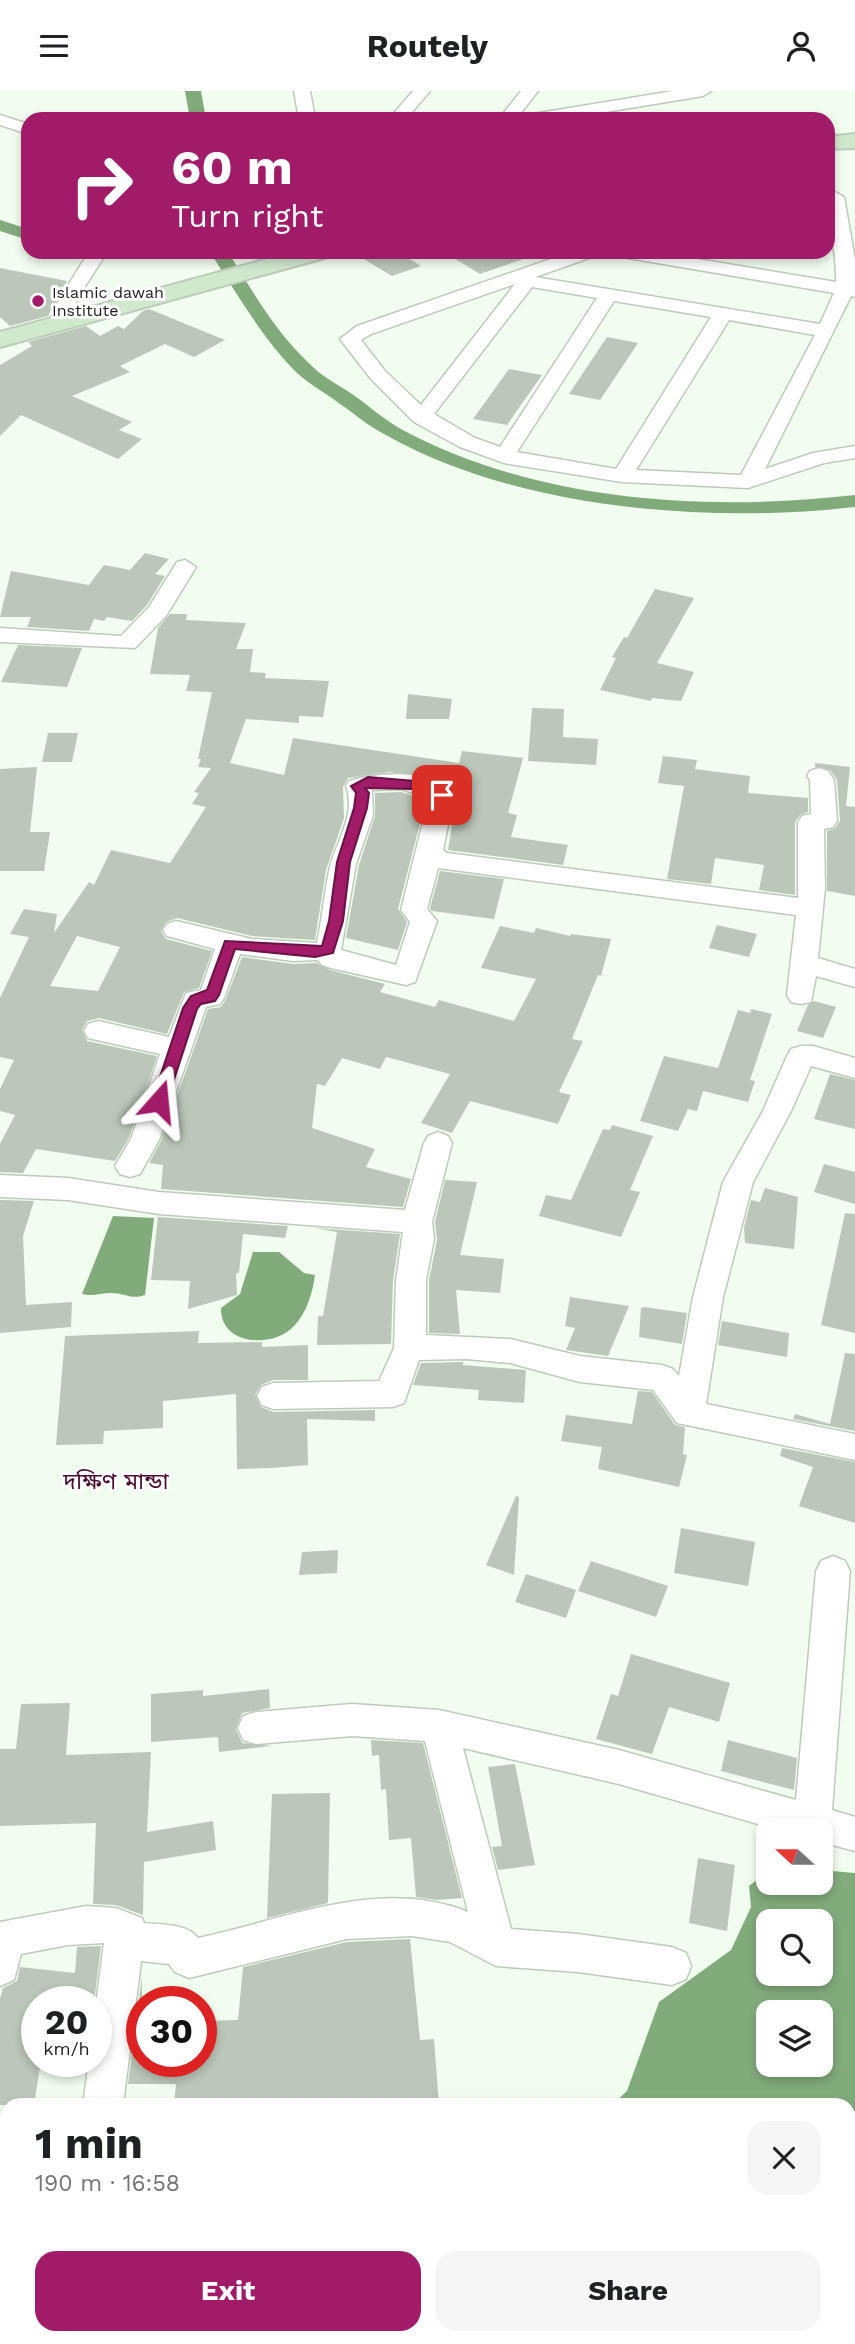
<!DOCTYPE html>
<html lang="en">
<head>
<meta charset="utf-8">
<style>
	:root { --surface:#fff; --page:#f6f6f6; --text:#202124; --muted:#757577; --accent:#a11b68 }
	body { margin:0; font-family:"Work Sans","Noto Sans Bengali",sans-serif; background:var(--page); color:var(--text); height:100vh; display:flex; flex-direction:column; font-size:26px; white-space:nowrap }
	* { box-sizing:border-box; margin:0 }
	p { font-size:23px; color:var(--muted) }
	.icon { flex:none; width:38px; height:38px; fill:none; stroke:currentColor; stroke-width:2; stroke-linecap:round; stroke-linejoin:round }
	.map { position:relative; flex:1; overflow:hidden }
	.sheet { position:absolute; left:0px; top:2007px; width:856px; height:247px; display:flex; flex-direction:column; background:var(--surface); border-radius:21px 21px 0 0; box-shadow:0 4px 10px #0003 }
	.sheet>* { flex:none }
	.top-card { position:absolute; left:21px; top:21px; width:814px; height:147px; border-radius:21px; box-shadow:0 4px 10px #0003; background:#a11b68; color:#fff; overflow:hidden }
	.needle { width:46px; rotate:291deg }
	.controls { position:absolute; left:756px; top:1727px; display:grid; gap:14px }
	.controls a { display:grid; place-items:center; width:77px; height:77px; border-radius:14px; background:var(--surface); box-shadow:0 4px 10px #0003; font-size:35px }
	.speed { position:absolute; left:21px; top:1895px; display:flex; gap:14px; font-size:35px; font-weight:700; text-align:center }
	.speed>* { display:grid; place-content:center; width:91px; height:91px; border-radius:50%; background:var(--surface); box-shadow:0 4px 10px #0003; line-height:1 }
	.speed small { font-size:18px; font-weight:400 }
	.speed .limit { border:10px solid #d22; background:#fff; color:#111 }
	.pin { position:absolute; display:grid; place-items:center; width:60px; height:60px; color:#fff; margin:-30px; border-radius:14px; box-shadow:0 4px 10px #0006 }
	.me { position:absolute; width:77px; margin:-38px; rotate:18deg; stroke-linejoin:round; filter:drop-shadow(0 0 5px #0008) }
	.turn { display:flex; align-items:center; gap:24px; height:147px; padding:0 35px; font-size:32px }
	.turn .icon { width:91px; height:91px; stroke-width:2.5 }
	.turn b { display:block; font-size:49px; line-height:60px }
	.round { display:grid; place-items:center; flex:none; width:74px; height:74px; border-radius:21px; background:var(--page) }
	.overview { display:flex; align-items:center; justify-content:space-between; height:119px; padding:0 35px }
	h1 { font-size:42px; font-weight:700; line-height:52px }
	.button { display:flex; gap:14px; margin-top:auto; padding:14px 35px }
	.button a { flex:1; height:80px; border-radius:21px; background:var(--accent); color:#fff; font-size:28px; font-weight:700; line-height:80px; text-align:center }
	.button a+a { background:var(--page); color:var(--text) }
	header { display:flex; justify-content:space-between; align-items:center; height:91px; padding:0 35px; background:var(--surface); font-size:32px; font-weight:700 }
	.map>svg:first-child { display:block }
	.water { fill:#82ab7c; fill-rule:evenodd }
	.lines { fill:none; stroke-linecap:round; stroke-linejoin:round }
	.canal { fill:#82ab7c; fill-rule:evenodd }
	.building { fill:#bbc7b9; fill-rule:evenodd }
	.street-casing { stroke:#becabc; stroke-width:3 }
	.secondary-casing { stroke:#becabc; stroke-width:4 }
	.street { fill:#fff; fill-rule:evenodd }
	.secondary { fill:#d0e9cd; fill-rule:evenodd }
	.route { fill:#a11b68; stroke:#691244; stroke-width:2 }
	.poi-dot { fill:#a11b68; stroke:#fff; stroke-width:2.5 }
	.labels { text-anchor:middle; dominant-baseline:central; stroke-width:6; stroke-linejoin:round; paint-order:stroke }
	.far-poi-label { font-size:16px; fill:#1b1f1a; stroke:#fff; text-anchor:start }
	.quarter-label { font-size:23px; fill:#4b0b2f; stroke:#fff }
</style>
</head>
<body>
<header><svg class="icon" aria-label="menu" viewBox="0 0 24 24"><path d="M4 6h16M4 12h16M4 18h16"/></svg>Routely<svg class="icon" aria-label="person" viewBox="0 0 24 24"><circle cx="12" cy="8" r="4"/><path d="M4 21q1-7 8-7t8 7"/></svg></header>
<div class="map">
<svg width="855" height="2253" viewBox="0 0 855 2253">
	<rect width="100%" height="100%" fill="#f1fdef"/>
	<g class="water">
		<path d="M113 1125 154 1127 145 1204C131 1209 125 1202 111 1202 101 1202 92 1206 82 1203Z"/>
		<path d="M253 1161H279L304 1182 315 1184C313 1200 307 1221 295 1234 274 1258 220 1255 221 1217L240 1203Z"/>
		<path d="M821 1779 855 1782V2130L849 2139V2014H612L627 2000 659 1911 731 1859 751 1816 749 1795 768 1780V1792H821ZM768 1830H821V1883H768ZM768 1922H821V1974H768Z"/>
		<path d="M479 2247H757L755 2253H480Z"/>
	</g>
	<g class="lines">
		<g class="canal">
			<path d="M185 0H201L206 28H190Z"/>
			<path d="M0 129 28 138V149L0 140Z"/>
			<path d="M210 161H228C253 201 277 244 313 276 324 287 339 294 352 303 368 314 382 327 399 337 535 411 705 421 855 404V416C708 433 515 418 384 343 368 335 355 323 340 313 326 302 310 294 297 282 262 247 237 203 210 161Z"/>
		</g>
	</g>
	<g class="building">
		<path d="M352 161H398L421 175 392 185Z"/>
		<path d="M444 161H534L535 164 480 183Z"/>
		<path d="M0 177 67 190 48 225 10 235 0 226Z"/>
		<path d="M149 218 225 249 194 266 165 253 120 275 130 281 72 305 132 331 119 339 142 348 118 368 21 324 0 345V274L32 255 28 251 86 235 100 245 118 235 124 238 143 220Z"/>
		<path d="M607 246 638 252 600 309 569 303Z"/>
		<path d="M509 278 542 284 507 334 473 328Z"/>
		<path d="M145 462 169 468 155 483 165 485 147 514 132 530 107 526 104 530 94 528 89 540 27 536 31 526H0L11 480 89 494 104 474 130 479Z"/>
		<path d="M655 498 694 507 657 572 694 581 681 610 652 607 651 610 600 599 616 567 612 566 624 546 627 547Z"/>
		<path d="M170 523H187L186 529 246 532 236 558H253L250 581 266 582 265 587 329 590 323 626 299 625V632L246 628 230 672 284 684 293 647 459 672 462 660 523 667 508 722 517 724 511 746 568 754 563 774 448 759 457 705 447 693 435 687 389 681 348 687 343 696 344 727 326 779 315 849 252 845 177 827 166 831 161 840 166 848 212 860 199 897 184 901 167 943 99 927 87 930 82 939 87 950 157 965 129 1047 115 1070 36 1058 23 1082 0 1081V1053L15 1024 0 1020V998L14 969 0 966V907L29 846 10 843 24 818 57 823 54 842 89 791 94 794 111 759 170 772 206 716 192 713 199 702 194 701 211 677 198 676 201 668H198L212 601 186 600 190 584 150 583 158 537ZM77 845 120 856 98 900 50 895Z"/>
		<path d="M18 554 82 557 67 596 1 591Z"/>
		<path d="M408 603 452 608 449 628H406Z"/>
		<path d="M532 617 564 618 563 646 598 648 596 674 528 670Z"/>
		<path d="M48 642H78L72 671H42Z"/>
		<path d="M663 665 697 669 695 678 750 685 748 702 808 707V721L800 724 795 731V804L759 799 764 774 715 767 711 793 667 788 684 695 658 692Z"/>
		<path d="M815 672 850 676 846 715 855 716V805L827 800V740L835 737 840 730 837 689 830 679 815 676Z"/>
		<path d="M37 676 30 741H50L44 780H0V678Z"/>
		<path d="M401 701 426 709 398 818 407 831 398 859 346 847 359 774 375 725V702Z"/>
		<path d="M440 780 504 788 494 828 432 820 430 817Z"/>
		<path d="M717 834 757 843 749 866 709 857Z"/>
		<path d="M500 835 534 842 536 837 570 845 571 843 611 848 601 885 598 884 572 948 583 950 559 1001 571 1004 558 1033 470 1010 452 1042 421 1032 450 983 386 966 380 978 342 967 325 995 317 993 312 1037 375 1058 366 1076 411 1088 403 1116 161 1098 163 1074 149 1072 161 1050 208 918 221 916 226 908 242 866 293 873 317 872 330 879 385 893 380 901 435 916 439 909 514 930 536 888 481 877Z"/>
		<path d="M814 910 836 916 823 947 797 940 808 914Z"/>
		<path d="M751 918 772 923 750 989 755 990 748 1011 703 1000 697 1020 688 1018 678 1040 640 1030 664 965 718 977 738 919 750 922Z"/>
		<path d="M830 983 855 989V1038L814 1028Z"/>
		<path d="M612 1034 653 1045 630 1099 640 1101 621 1146 539 1125 546 1104 571 1109 603 1038 610 1039Z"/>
		<path d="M824 1073 855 1081V1113L814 1101Z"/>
		<path d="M445 1089 477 1091 460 1164 504 1168 500 1202 456 1199 460 1243 429 1242V1189L437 1149 435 1131Z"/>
		<path d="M765 1097 798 1106 794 1158 745 1152 744 1136 751 1109 760 1111Z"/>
		<path d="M0 1109 34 1110 23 1145 26 1214 72 1211 71 1236 0 1242Z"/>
		<path d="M845 1122 855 1123V1242L821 1234Z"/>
		<path d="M158 1125 159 1126 288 1135 285 1147 243 1143 239 1182H236L237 1204 188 1218 190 1190 151 1189Z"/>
		<path d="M314 1137 400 1143 393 1189 391 1253 317 1254 318 1225H323L337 1141Z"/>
		<path d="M570 1206 629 1215 608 1265 566 1259 575 1237 565 1235Z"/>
		<path d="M644 1216 687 1222 682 1253 639 1246 641 1217Z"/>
		<path d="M722 1230 789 1242 787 1266 718 1254Z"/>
		<path d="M199 1240 198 1252 262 1251V1256L308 1254V1289H273L261 1294 255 1304 261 1316 273 1321 375 1319V1330L307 1328 308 1374 271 1377 237 1378 236 1303 163 1310V1337L104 1340 103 1353 56 1354 65 1245Z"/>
		<path d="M845 1262 855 1263V1340L793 1328 795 1323 830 1333Z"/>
		<path d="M463 1271V1274L526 1279 524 1312 478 1309 479 1299 413 1294 421 1272Z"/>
		<path d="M638 1300 652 1301 675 1334 685 1336 683 1363 687 1364 679 1396 598 1378 602 1356 561 1350 566 1324 632 1333Z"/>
		<path d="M782 1357 855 1371V1432L799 1415 813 1376 780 1365Z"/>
		<path d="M516 1405 519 1406 514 1484 486 1474Z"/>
		<path d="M681 1437 755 1451 748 1495 674 1482Z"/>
		<path d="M338 1459 337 1482 299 1484 302 1461Z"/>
		<path d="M591 1470 668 1495 656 1526 578 1500Z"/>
		<path d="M526 1483 576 1499 566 1527 515 1511Z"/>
		<path d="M631 1563 730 1592 719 1631 669 1616 652 1663 596 1648 611 1603 618 1605Z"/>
		<path d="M269 1598 270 1617 242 1622 236 1638 242 1652 272 1655 219 1661 218 1646 151 1651V1603L203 1599V1605Z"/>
		<path d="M70 1612 66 1664 151 1661 147 1741 213 1730 216 1759 144 1771 143 1824 116 1814 93 1813 96 1732 0 1735V1658H16L21 1613Z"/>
		<path d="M371 1649 423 1652 462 1807 437 1809 416 1806 411 1747 389 1749 386 1698 381 1699 379 1664 372 1665Z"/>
		<path d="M728 1649 797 1667 794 1699 721 1680Z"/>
		<path d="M515 1673 535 1774 498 1779 492 1756 502 1755 488 1676Z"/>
		<path d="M330 1702 328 1812 267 1827 272 1703Z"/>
		<path d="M698 1767 735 1774 727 1840 689 1832Z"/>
		<path d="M410 1848 420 1949 434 1948 439 2014H174L176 1993H128L142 1885V1970H201V1930L238 1929 243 1876 347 1851Z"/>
		<path d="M101 1855 94 1911H37V1970H41L34 2014H0V1908L3 1897 17 1890 20 1876 75 1882 77 1856Z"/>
	</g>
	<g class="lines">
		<defs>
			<g id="street">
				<path d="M294 0H310L315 28H299Z"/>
				<path d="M413 0H430L406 28H389Z"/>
				<path d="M521 0H538L516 28H499Z"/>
				<path d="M673 0H711L703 5 563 28H525L533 23Z"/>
				<path d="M0 24 28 33V43L0 34Z"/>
				<path d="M835 101 844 106 855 169V206L851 205 765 378 813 362 855 355V367L824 372 748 397 622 391 504 372 460 356 414 331 371 288 340 248 357 235 571 161H598L595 165 535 186 820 233 834 202 622 166 613 161H655L836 191C837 161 828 133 828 104ZM515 193 421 314 385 280 361 249 371 243ZM532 196 597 207 500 356 475 347 434 323ZM614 210 711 226 616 378 517 361ZM729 229 815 244 741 384 636 379Z"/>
				<path d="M89 161H107L79 205 65 236H51L48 232 61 205Z"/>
				<path d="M185 469 196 476 166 525 135 557 0 551V537L121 545 149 516 177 471Z"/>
				<path d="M819 677 828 680 834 689 837 730 833 736 824 738 825 797 818 867 855 878V896L816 885 811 911 801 913 791 911 787 904 796 824 438 777 427 818 437 830 415 891 406 894 331 877 322 874 318 869 293 870 240 863 224 907 220 913 206 916 159 1049 140 1083 130 1086 120 1083 115 1075 131 1048 160 963 88 947 84 940 88 933 98 930 169 946 186 902 201 899 215 858 167 845 163 839 167 833 176 830 252 848 317 852C322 828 324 804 329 780 335 752 357 724 346 695L349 690C376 681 436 677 454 704L443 759 447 762 798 807V731L802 725 811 723 810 689 807 685 810 680ZM401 698 429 707 401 819 410 831 396 874 341 859 356 773 373 724 372 699Z"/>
				<path d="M801 955H813L855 967V987L811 975 791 1020 753 1091 723 1206 706 1313 855 1343V1369L677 1332 653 1299 580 1291 510 1272 466 1268 419 1269 404 1312 393 1316 273 1318 262 1314 257 1305 262 1296 273 1292 379 1290 394 1257 396 1189 403 1141 159 1123 68 1109 0 1106V1084L68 1087 159 1101 405 1119 424 1052 428 1045 438 1041 448 1045 452 1052 432 1131 434 1148 426 1189V1244L510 1248 580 1265 662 1274 673 1278 679 1285 693 1206 723 1091 763 1020 787 965 791 958Z"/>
				<path d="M833 1465 845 1470 850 1480 832 1719 855 1726V1760L821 1751V1740H782L619 1693 463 1657 511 1838 578 1843 672 1856 686 1862 691 1875 686 1888 672 1894 578 1881 496 1875 450 1851 412 1845 347 1848 189 1887 175 1881 169 1873 141 1870 123 2014H83L89 1970H96V1913L104 1852 68 1854 21 1863 14 1889 0 1895V1831L86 1815 116 1817 142 1827 144 1832C161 1834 187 1832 198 1847 284 1829 380 1785 468 1821L425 1650 352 1645 256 1653 243 1649 238 1637 243 1625 256 1621 352 1613 439 1619 619 1659 796 1709 816 1480 821 1470Z"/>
				<path d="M44 2247H88L86 2253H42Z"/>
			</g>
			<g id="secondary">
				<path d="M855 43V57L828 58V46Z"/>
				<path d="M293 161H332L328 166 0 256V241Z"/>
			</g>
		</defs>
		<use href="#street" class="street-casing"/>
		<use href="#secondary" class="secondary-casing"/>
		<use href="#street" class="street"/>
		<use href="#secondary" class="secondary"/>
	</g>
	<path class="route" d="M368 686 415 690 449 704 442 708 414 698 365 697 369 702 367 717 350 771 343 830 333 862 315 866 235 858 219 904 215 910 201 913 197 918 167 1010 159 1015 154 1014 152 1010 183 917 191 905 207 899 225 850 322 855 329 830 337 771 354 717 356 702 351 695Z"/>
	<circle class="poi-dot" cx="38" cy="210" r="7"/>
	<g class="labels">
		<g class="far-poi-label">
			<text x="52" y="201">Islamic dawah<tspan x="52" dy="18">Institute</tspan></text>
		</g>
		<g class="quarter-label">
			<text x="116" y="1390">দক্ষিণ মান্ডা</text>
		</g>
	</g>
</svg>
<div class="controls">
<a><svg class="needle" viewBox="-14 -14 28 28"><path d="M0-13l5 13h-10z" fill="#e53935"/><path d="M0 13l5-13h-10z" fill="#757577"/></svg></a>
<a><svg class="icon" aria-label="search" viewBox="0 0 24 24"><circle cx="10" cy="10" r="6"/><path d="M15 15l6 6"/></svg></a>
<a><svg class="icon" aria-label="layers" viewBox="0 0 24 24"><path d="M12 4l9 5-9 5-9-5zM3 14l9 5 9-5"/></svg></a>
</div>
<div class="speed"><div>20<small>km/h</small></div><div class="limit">30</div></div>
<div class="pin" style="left:442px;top:704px;background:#d93025"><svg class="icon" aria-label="arrive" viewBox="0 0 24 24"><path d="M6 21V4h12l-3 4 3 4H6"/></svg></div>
<svg class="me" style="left:159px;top:1010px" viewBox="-20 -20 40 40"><path d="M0-17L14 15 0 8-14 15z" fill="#a11b68" stroke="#fff" stroke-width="4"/></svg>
<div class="top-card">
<div class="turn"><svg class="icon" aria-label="right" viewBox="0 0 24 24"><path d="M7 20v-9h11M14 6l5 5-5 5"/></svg><div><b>60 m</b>Turn right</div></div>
</div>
<section class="sheet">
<div class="overview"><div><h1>1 min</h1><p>190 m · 16:58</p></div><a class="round"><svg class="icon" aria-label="close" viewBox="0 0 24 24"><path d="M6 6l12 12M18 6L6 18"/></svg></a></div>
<div class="button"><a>Exit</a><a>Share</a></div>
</section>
</div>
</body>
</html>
